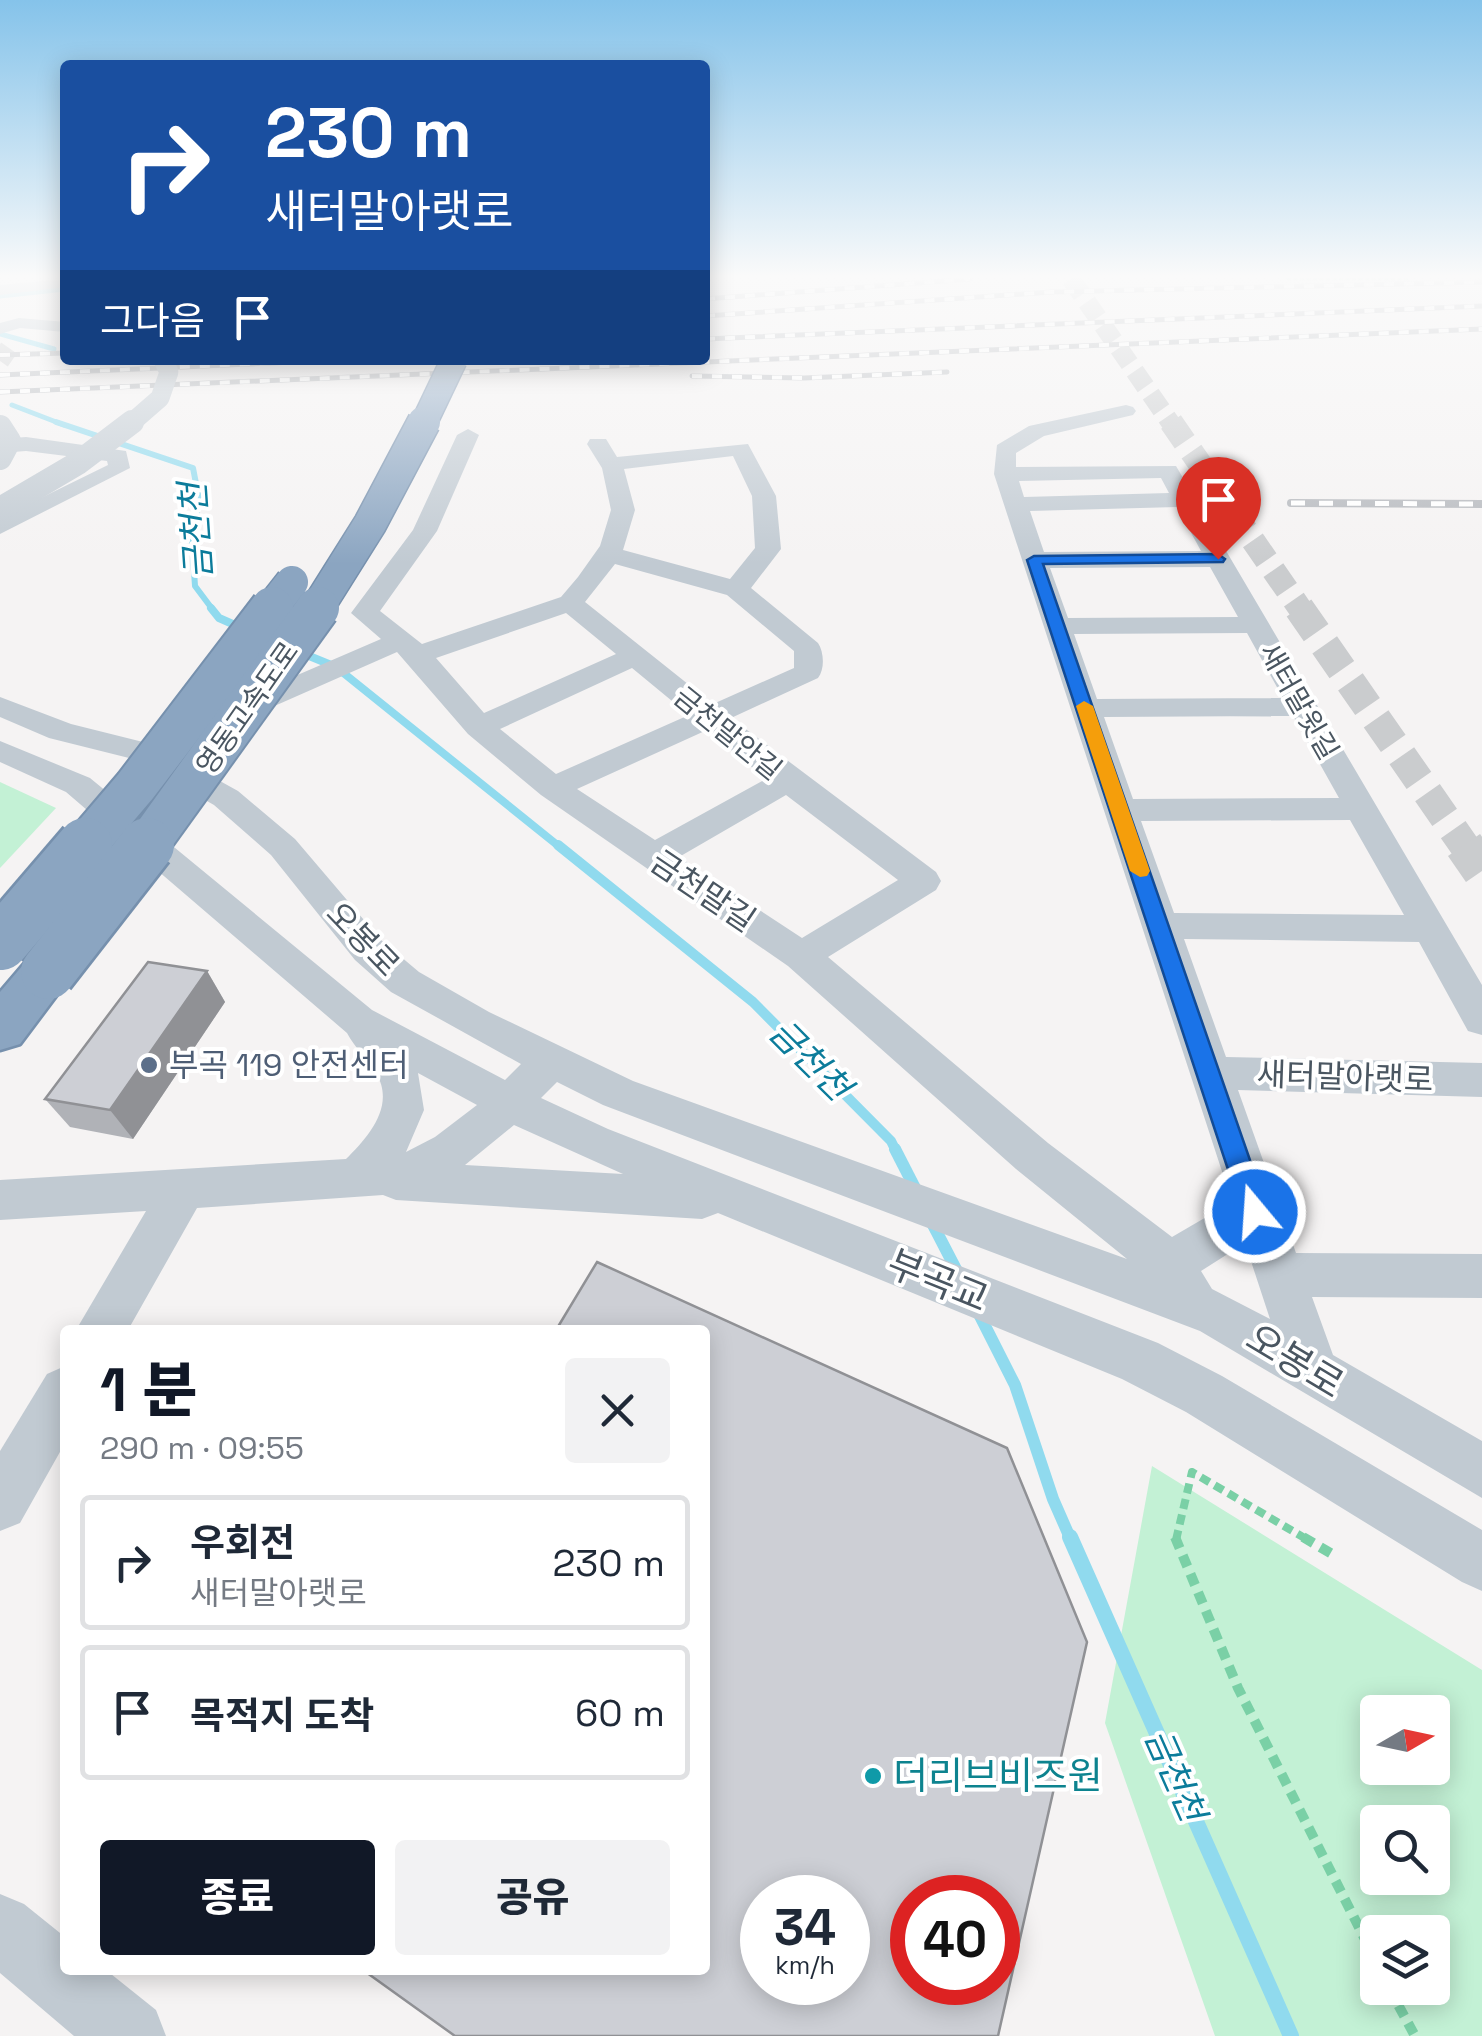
<!DOCTYPE html>
<html lang="ko">
<head>
<meta charset="utf-8">
<style>
	:root { --surface:#fff; --page:#f2f2f3; --text:#1f2937; --muted:#747a83; --line:#e0e1e3; --accent:#111827 }
	body { margin:0; font-family:"Space Grotesk","Noto Sans KR",sans-serif; background:var(--page); color:var(--text); height:100vh; display:flex; flex-direction:column; font-size:38px; white-space:nowrap }
	* { box-sizing:border-box; margin:0 }
	p { font-size:32px; color:var(--muted) }
	.icon { flex:none; width:55px; height:55px; fill:none; stroke:currentColor; stroke-width:2; stroke-linecap:round; stroke-linejoin:round }
	.map { position:relative; flex:1; overflow:hidden }
	.details { position:absolute; left:60px; top:1325px; width:650px; height:650px; display:flex; flex-direction:column; background:var(--surface); border-radius:10px; box-shadow:0 5px 25px #0003 }
	.details>* { flex:none }
	.top-card { position:absolute; left:60px; top:60px; width:650px; height:305px; border-radius:10px; box-shadow:0 5px 25px #0003; background:#1a4fa0; color:#fff; overflow:hidden }
	.needle { width:65px; rotate:81deg }
	.controls { position:absolute; left:1360px; top:1695px; display:grid; gap:20px }
	.controls a { display:grid; place-items:center; width:90px; height:90px; border-radius:10px; background:var(--surface); box-shadow:0 5px 25px #0003; font-size:50px }
	.speed { position:absolute; left:740px; top:1875px; display:flex; gap:20px; font-size:50px; font-weight:700; text-align:center }
	.speed>* { display:grid; place-content:center; width:130px; height:130px; border-radius:50%; background:var(--surface); box-shadow:0 5px 25px #0003; line-height:1 }
	.speed small { font-size:25px; font-weight:400 }
	.speed .limit { border:15px solid #d22; background:#fff; color:#111 }
	.pin { position:absolute; display:grid; place-items:center; width:85px; height:85px; color:#fff; margin:-102px -42px; border-radius:50% 50% 50% 0; rotate:-45deg; box-shadow:0 0 10px #0007 }
	.pin .icon { rotate:45deg }
	.me { position:absolute; width:110px; margin:-55px; rotate:342deg; stroke-linejoin:round; filter:drop-shadow(0 0 8px #0008) }
	.turn { display:flex; align-items:center; gap:35px; height:210px; padding:0 40px; font-size:45px }
	.turn .icon { width:130px; height:130px; stroke-width:2.5 }
	.turn b { display:block; font-size:70px; line-height:85px }
	.then { display:flex; align-items:center; height:95px; padding:0 40px; background:#0003; gap:20px; font-size:38px }
	.round { display:grid; place-items:center; flex:none; width:105px; height:105px; border-radius:10px; background:var(--page) }
	.headline { display:flex; align-items:center; justify-content:space-between; height:170px; padding:0 40px }
	h1 { font-size:60px; font-weight:800; line-height:75px; color:var(--accent) }
	.primary-button { display:flex; gap:20px; margin-top:auto; padding:20px 40px }
	.primary-button a { flex:1; height:115px; border-radius:10px; background:var(--accent); color:#fff; font-size:40px; font-weight:800; line-height:115px; text-align:center }
	.primary-button a+a { background:var(--page); color:var(--text) }
	ul { padding:0; list-style:none }
	li { display:flex; align-items:center; gap:30px; height:135px; margin:0 20px 15px; padding:0 20px; border:5px solid var(--line); border-radius:10px }
	li div { flex:1 }
	li b { display:block; font-size:38px }
	li em { font-style:normal }
	.map>svg:first-child { display:block }
	.green { fill:#c3f1d5; fill-rule:evenodd }
	.lines { fill:none; stroke-linecap:round; stroke-linejoin:round }
	.stream-far5 { stroke:#90daee; stroke-width:5 }
	.stream-far4 { stroke:#90daee; stroke-width:6 }
	.stream-far3 { stroke:#90daee; stroke-width:8 }
	.stream-far2 { stroke:#90daee; stroke-width:10 }
	.stream-far1 { stroke:#90daee; stroke-width:12 }
	.stream { stroke:#90daee; stroke-width:16 }
	.minor-tunnel-far3 { stroke:#caccce; stroke-width:19; stroke-dasharray:19 9; stroke-linecap:butt }
	.minor-tunnel-far2 { stroke:#caccce; stroke-width:24; stroke-dasharray:24 12; stroke-linecap:butt }
	.minor-tunnel-far1 { stroke:#caccce; stroke-width:30; stroke-dasharray:30 15; stroke-linecap:butt }
	.minor-tunnel { stroke:#caccce; stroke-width:39; stroke-dasharray:39 20; stroke-linecap:butt }
	.highway-casing { stroke:#7690ad; stroke-width:5 }
	.path-far2 { stroke:#7ad0a6; stroke-width:2.5; stroke-dasharray:4 2.5; stroke-linecap:butt }
	.path-far1 { stroke:#7ad0a6; stroke-width:8; stroke-dasharray:10 6; stroke-linecap:butt }
	.path { stroke:#7ad0a6; stroke-width:10; stroke-dasharray:12 8; stroke-linecap:butt }
	.minor { fill:#c1cad2; fill-rule:evenodd }
	.highway { fill:#8ba5c1; fill-rule:evenodd }
	.rail-far1-casing { stroke:#b5b8bd; stroke-width:5 }
	.rail-casing { stroke:#b5b8bd; stroke-width:8 }
	.rail-far1 { stroke:#fff; stroke-width:4; stroke-dasharray:10; stroke-linecap:butt }
	.rail { stroke:#fff; stroke-width:5; stroke-dasharray:14; stroke-linecap:butt }
	.highway-bridge-far3-casing { stroke:#7690ad; stroke-width:28; stroke-linecap:butt }
	.highway-bridge-far2-casing { stroke:#7690ad; stroke-width:35; stroke-linecap:butt }
	.highway-bridge-far1-casing { stroke:#7690ad; stroke-width:46; stroke-linecap:butt }
	.highway-bridge-casing { stroke:#7690ad; stroke-width:59; stroke-linecap:butt }
	.minor-bridge-far1 { stroke:#c1cad2; stroke-width:19 }
	.minor-bridge { stroke:#c1cad2; stroke-width:24 }
	.highway-bridge-far3 { stroke:#8ba5c1; stroke-width:25 }
	.highway-bridge-far2 { stroke:#8ba5c1; stroke-width:32 }
	.highway-bridge-far1 { stroke:#8ba5c1; stroke-width:42 }
	.highway-bridge { stroke:#8ba5c1; stroke-width:54 }
	.wall { fill:#b0b2b7 }
	.shaded-wall { fill:#909195 }
	.building { fill:#cdcfd5; stroke:#909195; stroke-width:2.5; fill-rule:evenodd }
	.route { fill:#1a73e8; stroke:#114b97; stroke-width:2.5 }
	.slow { fill:#f59e0b }
	.service-dot { fill:#5c6f8a; stroke:#fff; stroke-width:4 }
	.culture-dot { fill:#0f9aa8; stroke:#fff; stroke-width:4 }
	.labels { text-anchor:middle; dominant-baseline:central; stroke-width:8; stroke-linejoin:round; paint-order:stroke }
	.far-street-label { font-size:28px; fill:#4a5661; stroke:#fff }
	.street-label { font-size:32px; fill:#4a5661; stroke:#fff }
	.service-label { font-size:32px; fill:#4e5e75; stroke:#fff; text-anchor:start }
	.water-label { font-size:35px; font-style:italic; fill:#0c7c9b; stroke:#fff }
	.near-street-label { font-size:38px; fill:#4a5661; stroke:#fff }
	.near-culture-label { font-size:38px; fill:#0d838f; stroke:#fff; text-anchor:start }
</style>
</head>
<body>
<div class="map">
<svg width="1482" height="2036" viewBox="0 0 1482 2036">
	<rect width="100%" height="100%" fill="#f5f3f3"/>
	<g class="green">
		<path d="M0 782 56 808 0 868Z"/>
		<path d="M1152 1466 1482 1670V2036H1215L1105 1723ZM1378 1712H1432V1768H1378ZM1378 1822H1432V1878H1378ZM1378 1932H1432V1988H1378Z"/>
	</g>
	<g class="lines">
		<g class="stream-far5">
			<path d="M0 296 65 289"/>
			<path d="M0 334 54 349"/>
			<path d="M12 405 64 425"/>
		</g>
		<path class="stream-far4" d="M56 422 193 468 199 499 192 541 195 586 213 610"/>
		<g class="stream-far3">
			<path d="M211 608 219 618 244 629"/>
			<path d="M297 651 336 667 561 848"/>
		</g>
		<path class="stream-far2" d="M558 845 753 1002 891 1141 896 1151"/>
		<g class="stream-far1">
			<path d="M895 1149 916 1190"/>
			<path d="M930 1219 959 1275"/>
			<path d="M978 1312 1015 1385 1053 1499 1071 1540"/>
		</g>
		<path class="stream" d="M1070 1537 1291 2036"/>
		<g class="minor-tunnel-far3">
			<path d="M1071 279 1172 425"/>
			<path d="M0 361 9 348"/>
		</g>
		<path class="minor-tunnel-far2" d="M1171 422 1301 610"/>
		<path class="minor-tunnel-far1" d="M1299 608 1466 848"/>
		<path class="minor-tunnel" d="M1464 845 1482 871"/>
		<defs>
			<path id="highway" d="M48 952 67 958 74 972 20 1044 0 1050V992L29 958Z"/>
		</defs>
		<use href="#highway" class="highway-casing"/>
		<path class="path-far2" d="M1287 279H1408"/>
		<path class="path-far1" d="M1176 1540 1192 1472 1308 1540"/>
		<g class="path">
			<path d="M1175 1537 1238 1688 1378 1965"/>
			<path d="M1303 1537 1332 1554"/>
			<path d="M1389 1988 1415 2036"/>
		</g>
		<g class="minor">
			<path d="M65 279V287L0 295V285Z"/>
			<path d="M19 318 65 322V332L20 328 0 334V323Z"/>
			<path d="M1126 405 1133 407 1136 411 1133 415 1044 436 1016 453V467L1176 466 1482 985V1035L1468 1031 1419 942 1184 939 1226 1057 1482 1063V1097L1238 1090 1296 1253 1482 1254V1298L1312 1297 1333 1355 1482 1441V1498L1200 1331 603 1105 557 1082 541 1098 608 1129 1158 1343 1222 1376 1482 1530V1591L1462 1582 1186 1412 1122 1379 718 1213 702 1219 396 1200 383 1195 197 1208 128 1330H76L146 1211 0 1220V1180L346 1159C368 1137 396 1106 376 1073 367 1059 355 1048 347 1033L66 792 0 762V741L90 778 372 1010 505 1080 521 1064 391 992 355 960 271 855 214 805 133 759 49 738 0 717V697L71 724 155 745 238 791 295 839 381 940 419 972 489 1012 633 1081 1127 1259 1016 1169 788 966 541 795 468 734 397 652 245 719H223L219 713 223 707 381 639 351 613 413 530 457 435 468 429 479 435 437 531 380 611 422 644 561 597 578 577 600 546 611 510 602 468 587 444 590 439H606L617 457 748 444 776 496 781 549 751 588 818 643C824 652 825 669 818 678L731 718 936 872 941 881 936 890 828 957 1048 1143 1172 1237 1232 1202 994 474 997 445 1029 426ZM733 456 752 496 755 548 730 579 623 550 635 510 624 469ZM1161 478 1169 493 1024 497 1019 481ZM1177 507 1201 551 1044 552 1030 511ZM615 564 727 595 794 651V668L713 704 585 602ZM1210 567 1238 617 1068 618 1050 568ZM566 613 616 654 484 713 436 658ZM1247 633 1283 698 1097 699 1074 634ZM632 668 689 715 556 774 500 729ZM1293 716 1339 798 1133 799 1104 717ZM707 730 766 779 655 840 577 789ZM786 795 898 880 802 938 679 857ZM1350 820 1404 915 1174 913 1141 821ZM418 1073 477 1105 435 1137 406 1152 424 1110ZM514 1125 623 1174 465 1165ZM1245 1243 1270 1319 1212 1289 1201 1271Z"/>
			<path d="M26 437 126 451 130 468 0 534V518L108 465 107 461 26 451 0 453V439Z"/>
			<path d="M65 1366V1443L20 1523 0 1531V1451L47 1374Z"/>
			<path d="M0 1894 24 1904 65 1937V1970H106L156 2010 166 2036H74L0 1973Z"/>
		</g>
		<use href="#highway" class="highway"/>
		<defs>
			<g id="rail-far1">
				<path d="M705 299 970 279"/>
				<path d="M705 316 1051 292 1482 282"/>
				<path d="M705 339 1482 306"/>
				<path d="M0 355 65 353"/>
				<path d="M0 375 340 360"/>
				<path d="M692 376 804 378 947 372"/>
				<path d="M0 392 1482 329"/>
			</g>
			<path id="rail" d="M1291 503 1482 504"/>
		</defs>
		<use href="#rail-far1" class="rail-far1-casing"/>
		<use href="#rail" class="rail-casing"/>
		<use href="#rail-far1" class="rail-far1"/>
		<use href="#rail" class="rail"/>
		<defs>
			<path id="highway-bridge-far3" d="M423 425 454 360"/>
			<g id="highway-bridge-far2">
				<path d="M270 610 292 582"/>
				<path d="M316 610 370 524 424 422"/>
			</g>
			<g id="highway-bridge-far1">
				<path d="M83 848 135 787 272 608"/>
				<path d="M145 848 318 608"/>
			</g>
			<g id="highway-bridge">
				<path d="M1 943 85 845"/>
				<path d="M48 972 147 845"/>
			</g>
		</defs>
		<use href="#highway-bridge-far3" class="highway-bridge-far3-casing"/>
		<use href="#highway-bridge-far2" class="highway-bridge-far2-casing"/>
		<use href="#highway-bridge-far1" class="highway-bridge-far1-casing"/>
		<use href="#highway-bridge" class="highway-bridge-casing"/>
		<path class="minor-bridge-far1" d="M129 425 160 398 169 372 163 360"/>
		<g class="minor-bridge">
			<path d="M0 427 9 441 0 458"/>
			<path d="M0 509 78 463 132 422"/>
		</g>
		<use href="#highway-bridge-far3" class="highway-bridge-far3"/>
		<use href="#highway-bridge-far2" class="highway-bridge-far2"/>
		<use href="#highway-bridge-far1" class="highway-bridge-far1"/>
		<use href="#highway-bridge" class="highway-bridge"/>
	</g>
	<path class="wall" d="M207 971 225 1002 133 1139 70 1127 45 1099Z"/>
	<path class="shaded-wall" d="M207 971 225 1002 133 1139 110 1110Z"/>
	<g class="building">
		<path d="M148 962 207 971 110 1110 45 1099Z"/>
		<path d="M597 1262 1007 1448 1087 1642 998 2036H455L363 1970H705V1330H556ZM762 1898H848V1982H762ZM912 1898H998V1982H912Z"/>
	</g>
	<linearGradient id="sky" x2="0" y2="1"><stop stop-color="#85c3ea"/><stop offset="0.49" stop-color="#fafafa"/><stop offset="1" stop-color="#fafafa" stop-opacity="0"/></linearGradient>
	<rect width="1482" height="564" fill="url(#sky)"/>
	<path class="route" d="M1218 554 1225 559 1223 562 1043 564 1268 1212 1264 1220 1255 1223 1246 1220 1242 1212 1027 560 1034 556Z"/>
	<path class="slow" d="M1084 701 1093 706 1150 871 1147 876 1140 877 1130 871 1076 706Z"/>
	<circle class="service-dot" cx="149" cy="1065" r="10"/>
	<circle class="culture-dot" cx="873" cy="1776" r="10"/>
	<g class="labels">
		<g class="far-street-label">
			<text transform="translate(1299 701) rotate(60)">새터말윗길</text>
			<text transform="translate(247 708) rotate(-55)">영동고속도로</text>
			<text transform="translate(728 733) rotate(39)">금천말안길</text>
		</g>
		<g class="street-label">
			<text transform="translate(703 891) rotate(34)">금천말길</text>
			<text transform="translate(363 939) rotate(46)">오봉로</text>
			<text transform="translate(1345 1077) rotate(2)">새터말아랫로</text>
		</g>
		<g class="service-label">
			<text x="169" y="1065">부곡 119 안전센터</text>
		</g>
		<g class="water-label">
			<text transform="translate(196 531) rotate(-94)">금천천</text>
			<text transform="translate(810 1060) rotate(45)">금천천</text>
			<text transform="translate(1175 1775) rotate(66)">금천천</text>
		</g>
		<g class="near-street-label">
			<text transform="translate(938 1281) rotate(22)">부곡교</text>
			<text transform="translate(1295 1361) rotate(31)">오봉로</text>
		</g>
		<g class="near-culture-label">
			<text x="893" y="1776">더리브비즈원</text>
		</g>
	</g>
</svg>
<div class="controls">
<a><svg class="needle" viewBox="-14 -14 28 28"><path d="M0-13l5 13h-10z" fill="#e53935"/><path d="M0 13l5-13h-10z" fill="#747a83"/></svg></a>
<a><svg class="icon" aria-label="search" viewBox="0 0 24 24"><circle cx="10" cy="10" r="6"/><path d="M15 15l6 6"/></svg></a>
<a><svg class="icon" aria-label="layers" viewBox="0 0 24 24"><path d="M12 4l9 5-9 5-9-5zM3 14l9 5 9-5"/></svg></a>
</div>
<div class="speed"><div>34<small>km/h</small></div><div class="limit">40</div></div>
<div class="pin" style="left:1218px;top:559px;background:#d93025"><svg class="icon" aria-label="arrive" viewBox="0 0 24 24"><path d="M6 21V4h12l-3 4 3 4H6"/></svg></div>
<svg class="me" style="left:1255px;top:1212px" viewBox="-20 -20 40 40"><circle r="17" fill="#1a73e8" stroke="#fff" stroke-width="3"/><path d="M0-11L8 9 0 5-8 9z" fill="#fff"/></svg>
<div class="top-card">
<div class="turn"><svg class="icon" aria-label="right" viewBox="0 0 24 24"><path d="M7 20v-9h11M14 6l5 5-5 5"/></svg><div><b>230 m</b>새터말아랫로</div></div>
<div class="then">그다음<svg class="icon" aria-label="arrive" viewBox="0 0 24 24"><path d="M6 21V4h12l-3 4 3 4H6"/></svg></div>
</div>
<section class="details">
<div class="headline"><div><h1>1 분</h1><p>290 m · 09:55</p></div><a class="round"><svg class="icon" aria-label="close" viewBox="0 0 24 24"><path d="M6 6l12 12M18 6L6 18"/></svg></a></div>
<ul>
<li><svg class="icon" aria-label="right" viewBox="0 0 24 24"><path d="M7 20v-9h11M14 6l5 5-5 5"/></svg><div><b>우회전</b><p>새터말아랫로</p></div><em>230 m</em></li>
<li><svg class="icon" aria-label="arrive" viewBox="0 0 24 24"><path d="M6 21V4h12l-3 4 3 4H6"/></svg><div><b>목적지 도착</b></div><em>60 m</em></li>
</ul>
<div class="primary-button"><a>종료</a><a>공유</a></div>
</section>
</div>
</body>
</html>
